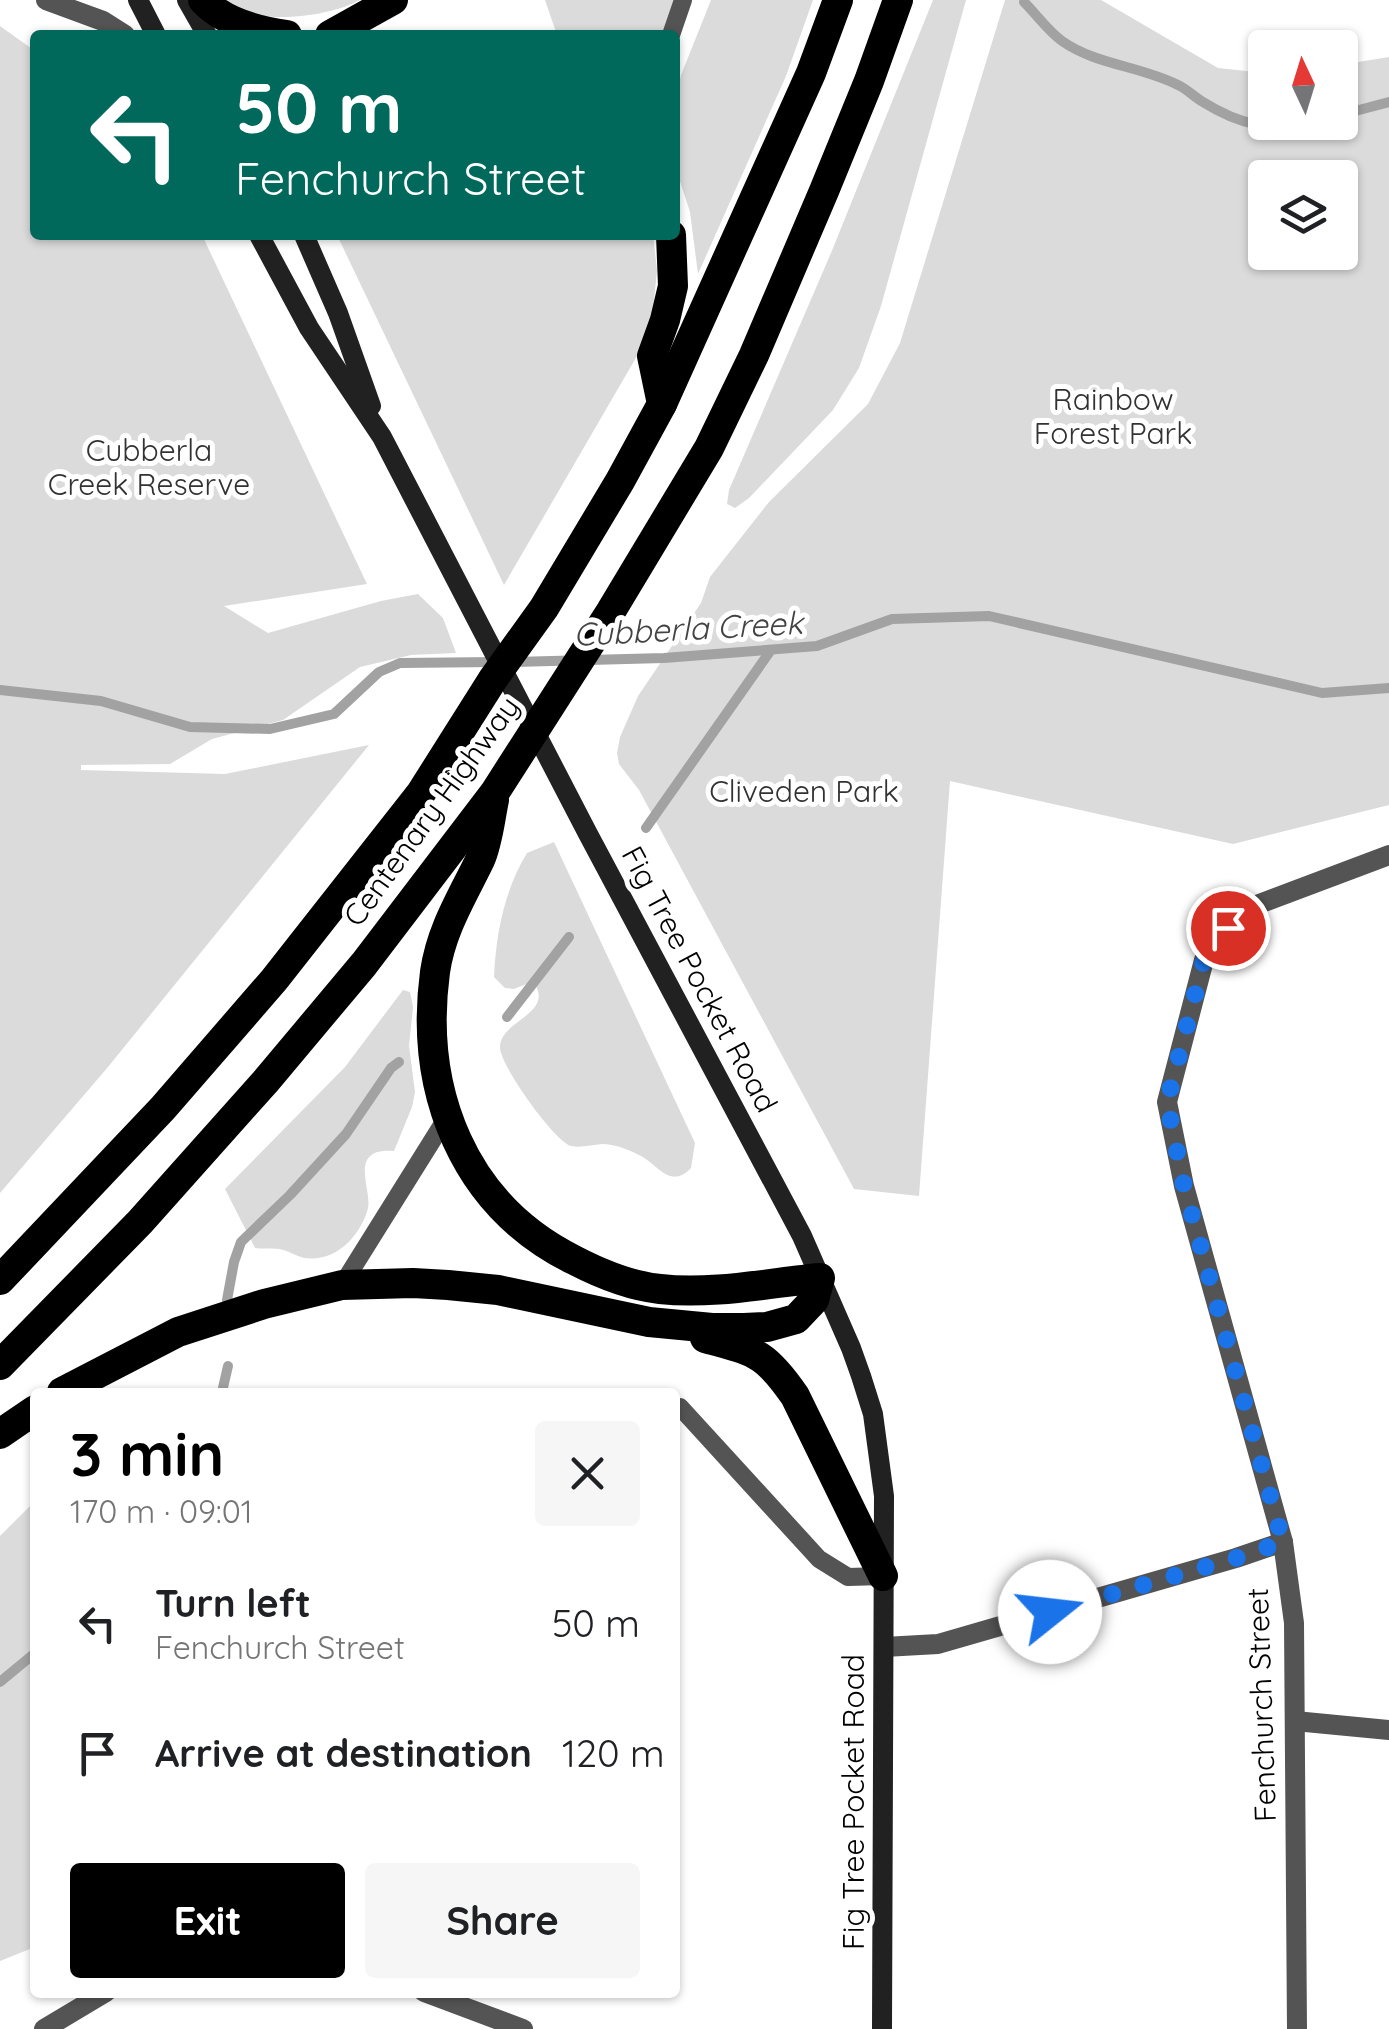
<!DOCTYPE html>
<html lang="en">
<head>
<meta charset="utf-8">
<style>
	:root { --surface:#fff; --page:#f6f6f6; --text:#202124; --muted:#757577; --accent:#000 }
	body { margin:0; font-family:Quicksand,sans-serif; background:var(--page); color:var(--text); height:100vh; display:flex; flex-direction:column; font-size:38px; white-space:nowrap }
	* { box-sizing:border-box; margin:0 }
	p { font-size:32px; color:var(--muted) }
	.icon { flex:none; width:55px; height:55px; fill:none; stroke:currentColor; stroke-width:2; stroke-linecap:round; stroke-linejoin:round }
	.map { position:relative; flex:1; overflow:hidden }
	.details { position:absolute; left:30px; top:1388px; width:650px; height:610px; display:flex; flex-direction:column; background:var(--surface); border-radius:10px; box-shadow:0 2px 8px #0004 }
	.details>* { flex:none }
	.top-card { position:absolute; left:30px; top:30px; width:650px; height:210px; border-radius:10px; box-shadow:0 2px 8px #0004; background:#00695c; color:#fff; overflow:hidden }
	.needle { width:65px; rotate:356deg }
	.buttons { position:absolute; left:1248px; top:30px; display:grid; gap:20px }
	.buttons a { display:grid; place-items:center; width:110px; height:110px; border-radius:10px; background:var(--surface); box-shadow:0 2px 8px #0004; font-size:50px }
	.pin { position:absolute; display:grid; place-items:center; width:85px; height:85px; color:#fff; margin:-42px; border:5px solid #fff; border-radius:50%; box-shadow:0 2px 10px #0007 }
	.me { position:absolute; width:110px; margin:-55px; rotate:74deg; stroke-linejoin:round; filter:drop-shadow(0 0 8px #0008) }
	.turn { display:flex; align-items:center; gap:35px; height:210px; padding:0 40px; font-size:45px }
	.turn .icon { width:130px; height:130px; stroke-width:2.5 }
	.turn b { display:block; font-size:70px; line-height:85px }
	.round { display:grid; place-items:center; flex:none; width:105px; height:105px; border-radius:10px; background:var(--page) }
	.summary { display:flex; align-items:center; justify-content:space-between; height:170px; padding:0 40px }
	h1 { font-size:60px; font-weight:800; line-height:75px; color:var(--accent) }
	.button { display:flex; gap:20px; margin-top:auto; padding:20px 40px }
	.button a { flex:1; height:115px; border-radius:10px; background:var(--accent); color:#fff; font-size:40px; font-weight:800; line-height:115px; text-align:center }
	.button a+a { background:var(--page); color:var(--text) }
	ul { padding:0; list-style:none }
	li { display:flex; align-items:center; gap:30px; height:130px; padding:0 40px }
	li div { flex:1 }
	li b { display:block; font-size:38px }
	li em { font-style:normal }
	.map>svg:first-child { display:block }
	.green { fill:#dbdbdb; fill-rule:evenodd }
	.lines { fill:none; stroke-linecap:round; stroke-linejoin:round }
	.stream { stroke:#a2a2a2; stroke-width:10 }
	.service { stroke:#545454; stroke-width:18 }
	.minor { stroke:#545454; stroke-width:20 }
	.secondary { stroke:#212121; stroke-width:20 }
	.motorway { stroke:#000; stroke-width:30 }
	.route { stroke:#1a73e8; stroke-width:18; stroke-dasharray:0 32.4 }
	.labels { text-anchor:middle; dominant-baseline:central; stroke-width:10; stroke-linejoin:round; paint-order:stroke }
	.park-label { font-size:30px; fill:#323232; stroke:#fff }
	.street-label { font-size:30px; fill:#000; stroke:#fff }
	.water-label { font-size:32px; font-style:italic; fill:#434343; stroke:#fff }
</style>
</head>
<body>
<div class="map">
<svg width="1389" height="2029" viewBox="0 0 1389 2029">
	<rect width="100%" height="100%" fill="#fff"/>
	<g class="green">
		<path d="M224 0H360C329 17 251 28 224 0Z"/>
		<path d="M545 0H675L664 35H557Z"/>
		<path d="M711 0H813L786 76 698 274 690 212 675 166V102L681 75Z"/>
		<path d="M933 0H966L881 306 859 368 833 410 749 498 735 508 727 504 729 490 831 253Z"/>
		<path d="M1005 0H1101L1218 68 1265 73V122H1340V65L1389 57V805L1233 844 950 781 919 1196 854 1189 639 790 619 764 617 753 620 737 638 696 701 603 710 577 769 502 868 404 900 343ZM1265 178H1340V252H1265Z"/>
		<path d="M0 26 35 51V235H202L367 584 224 606 268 633 381 601 418 594 443 618 456 653 411 655 360 667 283 720 212 739 170 764 81 765V770L225 774 369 745 108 1067 0 1193Z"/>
		<path d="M337 235H653L657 270 653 310 637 356 504 585Z"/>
		<path d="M554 842 695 1143 691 1168C670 1190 658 1164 639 1155 627 1149 615 1144 602 1144 592 1145 581 1148 571 1146 554 1141 499 1064 500 1047 500 1021 551 1015 536 986L529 983 514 989 505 988 494 977C496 934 504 891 527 853Z"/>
		<path d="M403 990 410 992 413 1007 409 1046 415 1092 412 1107 394 1151C347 1147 372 1189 368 1208 363 1229 344 1253 323 1257 299 1262 298 1253 279 1249 271 1248 262 1249 255 1248L225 1189 345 1067Z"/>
		<path d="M35 1501V1947L0 1961V1536Z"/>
	</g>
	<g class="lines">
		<g class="stream">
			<path d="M1024 2C1037 15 1048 31 1062 41 1096 65 1141 66 1178 85 1187 89 1194 97 1203 102 1238 124 1273 133 1313 122"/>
			<path d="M1340 115 1389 102"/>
			<path d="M514 662 664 658 817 646 892 619 989 616 1322 693 1389 688"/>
			<path d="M0 690 101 701 190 727 270 729 334 714 379 672 400 663 497 662"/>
			<path d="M646 828 771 650"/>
			<path d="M507 1017 569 937"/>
			<path d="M227 1300 234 1262 241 1242 290 1195 346 1134 391 1068 399 1062"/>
			<path d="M222 1392 228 1366"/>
			<path d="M0 1682 35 1653"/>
		</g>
		<g class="service">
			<path d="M671 35 683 0"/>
			<path d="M342 1285 447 1117"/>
			<path d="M680 1407 819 1559 848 1577 883 1576"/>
		</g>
		<g class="minor">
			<path d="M46 0 103 21 125 35"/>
			<path d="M884 1647 938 1644 1236 1558 1283 1542"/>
			<path d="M1295 1721 1389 1730"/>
			<path d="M424 1992 523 2029"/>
			<path d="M44 2029 106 1992"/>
			<path d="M1297 2029 1294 1623 1283 1542 1184 1186 1167 1102 1204 960 1228 928 1259 904 1389 855"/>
		</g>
		<g class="secondary">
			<path d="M138 0 156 35"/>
			<path d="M187 0 207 35"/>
			<path d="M259 235 309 328 382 437 587 832 802 1236 851 1348 861 1376 873 1414 884 1496 882 2029"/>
			<path d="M304 235 338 313 371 406"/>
		</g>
		<g class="motorway">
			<path d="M203 0C223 22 258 31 287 35"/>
			<path d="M330 35 393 0"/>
			<path d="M662 404 652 356 665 320 673 286 671 235"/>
			<path d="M0 1280 163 1108 274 980 421 793 493 679 544 608 620 481 662 404 811 73 838 0"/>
			<path d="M705 1338C755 1352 764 1351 795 1396L883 1576"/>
			<path d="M0 1365 140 1222 265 1082 364 964 495 792 611 611 709 448 754 355 824 191 869 81 898 0"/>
			<path d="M62 1392 178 1332 264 1304 342 1285 413 1283 448 1285 498 1290 649 1322 712 1328H744L767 1327 796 1319 814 1300 820 1278C769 1283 711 1295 660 1289 630 1286 601 1274 574 1260 463 1205 419 1091 435 972 441 930 462 897 480 860 488 842 490 819 494 800"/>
			<path d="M0 1434 35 1410"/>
		</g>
	</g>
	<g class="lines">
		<path class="route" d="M1050 1612 1236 1558 1283 1542 1184 1186 1167 1102 1204 960 1228 928"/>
	</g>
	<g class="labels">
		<g class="park-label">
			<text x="1113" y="399">Rainbow<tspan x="1113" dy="34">Forest Park</tspan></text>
			<text x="149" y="450">Cubberla<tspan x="149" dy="34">Creek Reserve</tspan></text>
			<text x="804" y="791">Cliveden Park</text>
		</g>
		<g class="street-label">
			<text transform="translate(431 811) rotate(-54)">Centenary Highway</text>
			<text transform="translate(700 979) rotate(62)">Fig Tree Pocket Road</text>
			<text transform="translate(1261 1705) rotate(-92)">Fenchurch Street</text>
			<text transform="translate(853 1802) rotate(-90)">Fig Tree Pocket Road</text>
		</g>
		<g class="water-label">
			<text transform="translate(688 628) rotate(-3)">Cubberla Creek</text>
		</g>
	</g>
</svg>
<div class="buttons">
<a><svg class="needle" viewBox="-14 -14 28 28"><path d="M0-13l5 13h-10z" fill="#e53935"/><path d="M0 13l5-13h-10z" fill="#757577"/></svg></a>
<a><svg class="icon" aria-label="layers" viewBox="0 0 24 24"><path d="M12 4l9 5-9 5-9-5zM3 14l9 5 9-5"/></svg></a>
</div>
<div class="pin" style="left:1228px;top:928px;background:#d93025"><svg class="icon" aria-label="arrive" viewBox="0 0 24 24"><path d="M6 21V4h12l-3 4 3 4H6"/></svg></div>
<svg class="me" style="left:1050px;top:1612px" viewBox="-20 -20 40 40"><circle r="19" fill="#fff"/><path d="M0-13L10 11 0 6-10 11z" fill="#1a73e8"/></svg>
<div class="top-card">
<div class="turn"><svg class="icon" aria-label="left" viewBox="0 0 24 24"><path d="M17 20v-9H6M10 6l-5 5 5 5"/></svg><div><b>50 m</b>Fenchurch Street</div></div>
</div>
<section class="details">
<div class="summary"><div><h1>3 min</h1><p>170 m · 09:01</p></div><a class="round"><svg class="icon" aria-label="close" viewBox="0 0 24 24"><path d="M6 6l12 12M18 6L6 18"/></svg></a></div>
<ul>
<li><svg class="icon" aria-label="left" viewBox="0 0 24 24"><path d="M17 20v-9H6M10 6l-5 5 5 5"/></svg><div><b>Turn left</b><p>Fenchurch Street</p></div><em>50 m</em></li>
<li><svg class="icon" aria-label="arrive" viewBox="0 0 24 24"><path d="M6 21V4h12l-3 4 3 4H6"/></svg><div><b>Arrive at destination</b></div><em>120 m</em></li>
</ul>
<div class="button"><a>Exit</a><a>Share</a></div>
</section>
</div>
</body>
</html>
